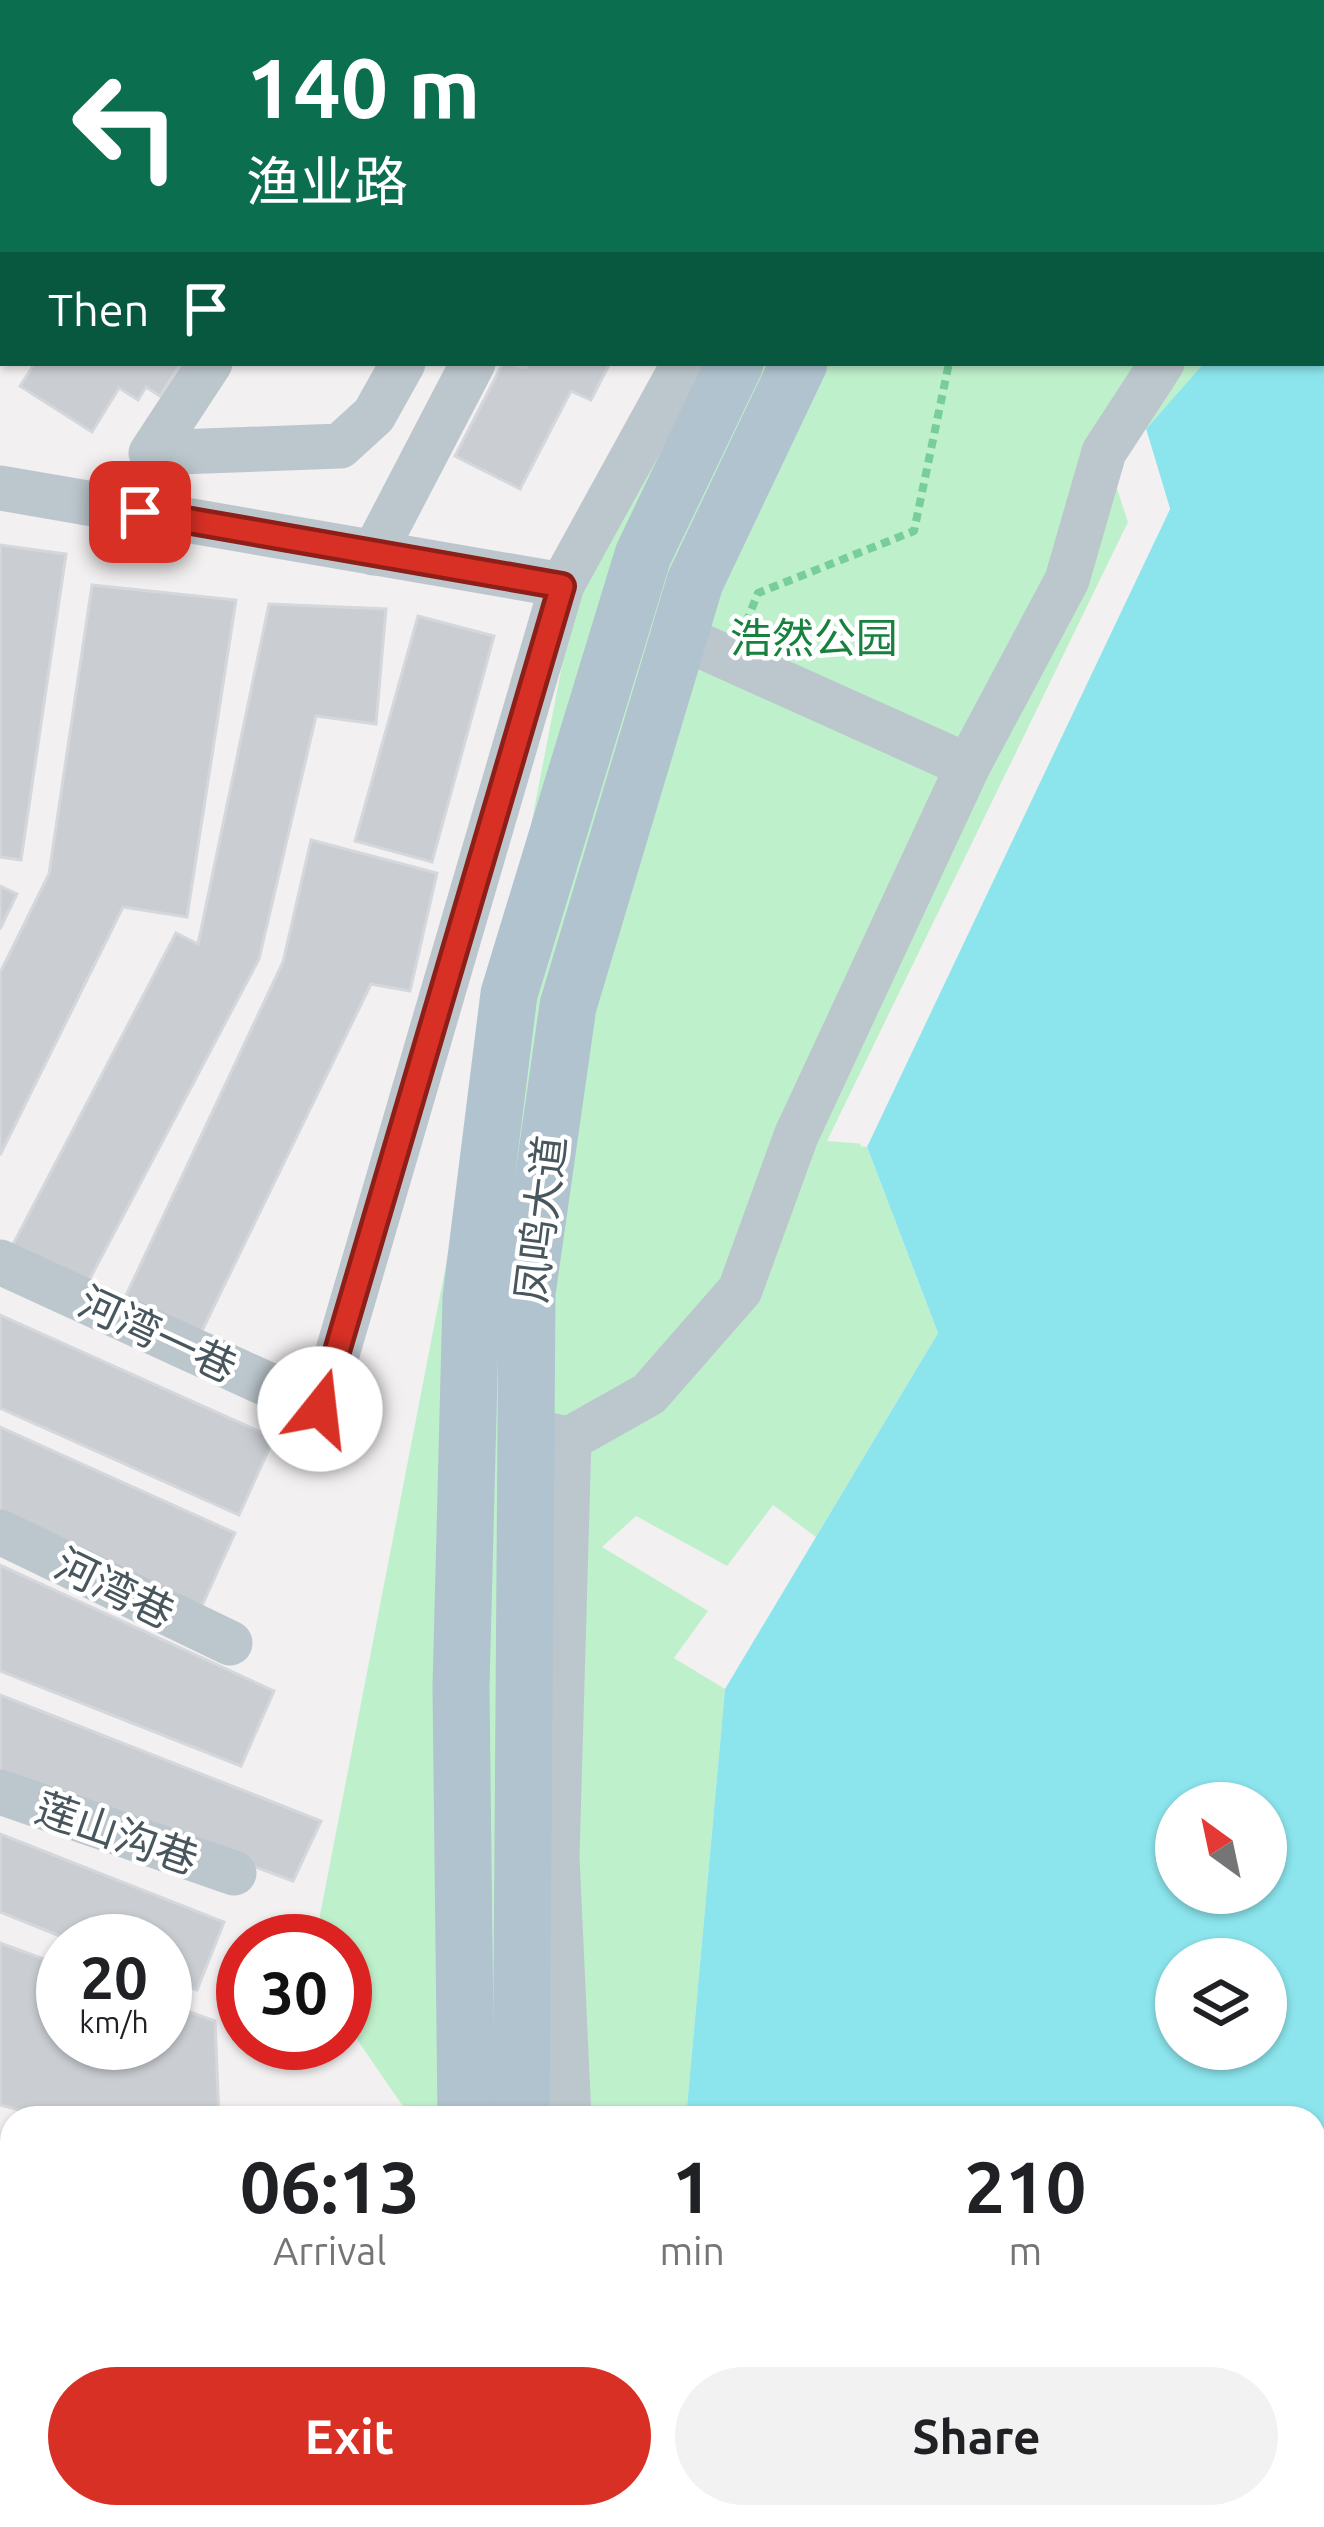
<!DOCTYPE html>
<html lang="en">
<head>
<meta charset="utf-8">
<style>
	:root { --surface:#fff; --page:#f2f2f2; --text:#202124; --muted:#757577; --accent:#d93025 }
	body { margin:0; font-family:Ubuntu,"Noto Sans SC",sans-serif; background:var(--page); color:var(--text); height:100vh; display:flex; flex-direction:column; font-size:45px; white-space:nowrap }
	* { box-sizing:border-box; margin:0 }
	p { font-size:39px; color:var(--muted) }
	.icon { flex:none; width:66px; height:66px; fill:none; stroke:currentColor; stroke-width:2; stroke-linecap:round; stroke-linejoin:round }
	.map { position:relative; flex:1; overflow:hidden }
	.side { position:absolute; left:0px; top:2106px; width:1326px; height:423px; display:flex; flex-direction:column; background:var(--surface); border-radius:36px 36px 0 0; box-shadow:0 3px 9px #0004 }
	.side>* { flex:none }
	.top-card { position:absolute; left:0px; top:0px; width:1326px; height:366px; box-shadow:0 3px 9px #0004; background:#0b6e4f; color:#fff; overflow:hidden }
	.needle { width:78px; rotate:327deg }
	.tools { position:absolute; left:1155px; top:1782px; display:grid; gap:24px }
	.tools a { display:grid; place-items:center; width:132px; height:132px; border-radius:50%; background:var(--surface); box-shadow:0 3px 9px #0004; font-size:60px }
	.speed { position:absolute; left:36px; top:1914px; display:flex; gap:24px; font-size:60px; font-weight:700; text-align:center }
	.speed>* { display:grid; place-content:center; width:156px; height:156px; border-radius:50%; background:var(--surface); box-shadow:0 3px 9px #0004; line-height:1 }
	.speed small { font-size:30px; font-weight:400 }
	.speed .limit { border:18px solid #d22; background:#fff; color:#111 }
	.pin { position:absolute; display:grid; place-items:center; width:102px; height:102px; color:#fff; margin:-51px; border-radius:24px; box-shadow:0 6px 18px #0006 }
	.me { position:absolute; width:132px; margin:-66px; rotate:16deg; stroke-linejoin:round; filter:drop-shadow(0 0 9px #0008) }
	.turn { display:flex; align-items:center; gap:42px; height:252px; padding:0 48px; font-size:54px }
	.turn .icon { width:156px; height:156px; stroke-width:2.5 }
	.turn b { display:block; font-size:84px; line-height:102px }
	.then { display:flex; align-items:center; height:114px; padding:0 48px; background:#0003; gap:24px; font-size:45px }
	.eta { display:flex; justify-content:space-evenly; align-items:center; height:204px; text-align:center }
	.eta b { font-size:72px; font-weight:700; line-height:84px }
	.primary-button { display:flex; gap:24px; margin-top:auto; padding:24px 48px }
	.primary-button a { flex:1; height:138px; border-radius:72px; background:var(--accent); color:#fff; font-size:48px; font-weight:700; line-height:138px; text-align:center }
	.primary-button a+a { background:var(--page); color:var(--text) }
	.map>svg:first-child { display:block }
	.green { fill:#bff0cc }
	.water { fill:#8ce5ed; fill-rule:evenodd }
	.pier { fill:#f3f0f1 }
	.building { fill:#caced3; stroke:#d4d7dc; stroke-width:3 }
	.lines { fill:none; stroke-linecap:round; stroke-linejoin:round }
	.path { stroke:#77ce98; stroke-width:8; stroke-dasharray:9 6; stroke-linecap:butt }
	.minor { stroke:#bcc7cd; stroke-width:45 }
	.major { stroke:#b0c3cf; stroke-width:57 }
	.route-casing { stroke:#8d1f18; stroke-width:30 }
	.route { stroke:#d93025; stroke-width:21 }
	.labels { text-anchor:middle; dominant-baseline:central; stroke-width:9; stroke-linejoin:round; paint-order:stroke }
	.park-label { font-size:42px; fill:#17813e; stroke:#fff }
	.street-label { font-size:42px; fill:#48565e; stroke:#fff }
</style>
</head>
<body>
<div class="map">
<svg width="1324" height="2527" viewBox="0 0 1324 2527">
	<rect width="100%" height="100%" fill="#f3f0f1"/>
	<g class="green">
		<path d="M886 0H1272L884 3Z"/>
		<path d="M696 363H1204L1146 429 1105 452 1128 522 827 1141 866 1144 938 1333 816 1537 773 1505 727 1566 636 1516 602 1547 708 1611 674 1658 725 1689 686 2118H411L345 2022V1941H315L576 593Z"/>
		<path d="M508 2517H769L773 2527H510Z"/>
	</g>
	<path class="water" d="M1324 225V2527H773L769 2517H1314V2118H686L725 1689 938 1333 866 1144 1170 509 1146 429 1204 363H1323ZM1176 1803H1266V1893H1176ZM1176 1959H1266V2049H1176Z"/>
	<path class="pier" d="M1146 429 1170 509 867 1147 860 1146 1164 509 1141 432Z"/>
	<g class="building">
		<path d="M0 0H28L3 3 0 42Z"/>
		<path d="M261 0H374L379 3H259Z"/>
		<path d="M530 0H622L528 3Z"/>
		<path d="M780 0H879L778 3Z"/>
		<path d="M35 363H181L160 396 146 387 138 400 119 388 92 432 20 386Z"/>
		<path d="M503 363 526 368 528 363H610L591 400 571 391 520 489 455 456Z"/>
		<path d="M0 545 66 554 21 860 0 857Z"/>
		<path d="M92 585 236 600 187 917 123 907 0 1155V973L49 874Z"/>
		<path d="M269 604 386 609 376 724 316 716 259 959 86 1286 9 1252 176 933 198 944Z"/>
		<path d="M418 616 494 636 432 862 355 841Z"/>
		<path d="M311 840 437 873 410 991 371 984 198 1339 122 1304 283 962Z"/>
		<path d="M0 886 17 894 0 929Z"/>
		<path d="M0 1315 274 1438 239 1515 0 1408Z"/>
		<path d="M0 1427 235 1533 200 1610 0 1519Z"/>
		<path d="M0 1565 274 1691 241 1766 0 1671Z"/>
		<path d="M0 1695 321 1821 293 1881 0 1771Z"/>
		<path d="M0 1834 224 1922 197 1990 165 1978V1941H72L0 1912Z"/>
		<path d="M0 1943 63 1966V2043H165V2003L215 2021 219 2118H50L0 2105Z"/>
		<path d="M0 2147 12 2151V2209L0 2205Z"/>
		<path d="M12 2316V2517H143L145 2527H0V2318Z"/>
	</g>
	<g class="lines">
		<g class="path">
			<path d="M1125 3 1126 0"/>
			<path d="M746 623 758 593 914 531 949 363"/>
		</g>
		<g class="minor">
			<path d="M95 3 97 0"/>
			<path d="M445 3 447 0"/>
			<path d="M687 3 689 0"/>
			<path d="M882 3 883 0"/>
			<path d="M1272 3V0"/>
			<path d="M0 147 3 142"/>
			<path d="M210 363 151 453 340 446 374 415 403 363"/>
			<path d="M0 488 562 585"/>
			<path d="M374 553 473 363"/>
			<path d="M968 766 1067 580 1104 452 1162 363"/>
			<path d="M0 1262 321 1409 562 585 684 363"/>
			<path d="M526 1430 569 1439 649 1394 740 1290 796 1136 968 766 679 636"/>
			<path d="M569 1439 557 1857 569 2118"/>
			<path d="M0 1532 230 1643"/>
			<path d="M0 1792 234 1873"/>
			<path d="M621 2517 623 2527"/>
		</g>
		<g class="major">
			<path d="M915 3 917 0"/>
			<path d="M982 3 984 0"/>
			<path d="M466 2118 461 1687 471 1298 509 994 643 555 735 363"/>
			<path d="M521 2118 527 1293 568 1006 695 582 799 363"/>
			<path d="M508 2517 510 2527"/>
			<path d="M563 2517 565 2527"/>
		</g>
	</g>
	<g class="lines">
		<defs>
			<path id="route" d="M140 512 562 586 320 1409"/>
		</defs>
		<use href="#route" class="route-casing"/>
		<use href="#route" class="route"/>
	</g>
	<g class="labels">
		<g class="park-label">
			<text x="814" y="637">浩然公园</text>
		</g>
		<g class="street-label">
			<text transform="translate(540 1219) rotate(-83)">凤鸣大道</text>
			<text transform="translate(158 1334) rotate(25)">河湾一巷</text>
			<text transform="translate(115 1588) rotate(26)">河湾巷</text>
			<text transform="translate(117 1833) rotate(19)">莲山沟巷</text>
		</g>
	</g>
</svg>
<div class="tools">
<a><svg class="needle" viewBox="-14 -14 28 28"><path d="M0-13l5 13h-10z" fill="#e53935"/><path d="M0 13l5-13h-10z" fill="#757577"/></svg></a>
<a><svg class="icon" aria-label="layers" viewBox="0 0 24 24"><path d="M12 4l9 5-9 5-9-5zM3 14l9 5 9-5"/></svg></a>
</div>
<div class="speed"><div>20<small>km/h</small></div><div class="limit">30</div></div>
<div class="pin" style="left:140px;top:512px;background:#d93025"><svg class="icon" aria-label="arrive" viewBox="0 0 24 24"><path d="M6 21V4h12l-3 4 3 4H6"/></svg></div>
<svg class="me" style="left:320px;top:1409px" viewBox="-20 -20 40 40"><circle r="19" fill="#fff"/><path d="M0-13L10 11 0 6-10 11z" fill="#d93025"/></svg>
<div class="top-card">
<div class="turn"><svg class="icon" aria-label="left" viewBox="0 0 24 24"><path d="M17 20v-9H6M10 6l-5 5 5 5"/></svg><div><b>140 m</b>渔业路</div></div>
<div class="then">Then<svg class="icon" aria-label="arrive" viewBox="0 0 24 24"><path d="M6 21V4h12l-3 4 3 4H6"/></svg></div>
</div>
<section class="side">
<div class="eta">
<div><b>06:13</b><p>Arrival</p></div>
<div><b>1</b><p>min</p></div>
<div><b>210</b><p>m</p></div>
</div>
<div class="primary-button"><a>Exit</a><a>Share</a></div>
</section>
</div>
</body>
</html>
